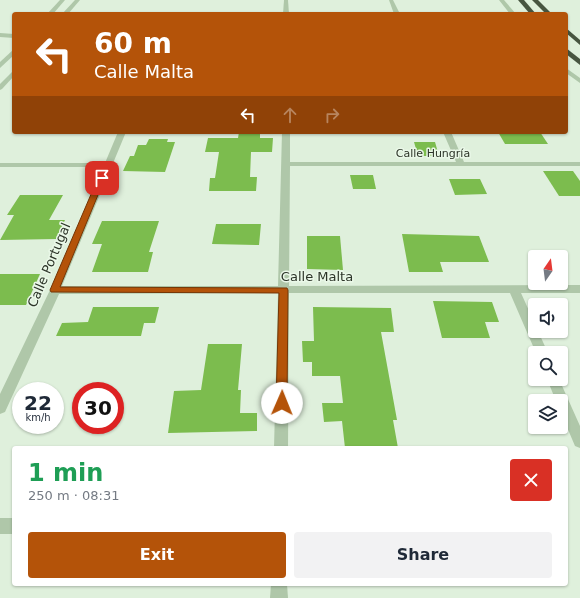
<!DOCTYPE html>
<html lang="en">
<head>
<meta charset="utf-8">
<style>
	:root { --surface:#fff; --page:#f2f2f3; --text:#1f2937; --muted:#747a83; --accent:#b45309 }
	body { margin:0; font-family:"DejaVu Sans",sans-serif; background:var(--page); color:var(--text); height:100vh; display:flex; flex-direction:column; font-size:15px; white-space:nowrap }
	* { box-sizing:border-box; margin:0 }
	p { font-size:13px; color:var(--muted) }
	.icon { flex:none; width:22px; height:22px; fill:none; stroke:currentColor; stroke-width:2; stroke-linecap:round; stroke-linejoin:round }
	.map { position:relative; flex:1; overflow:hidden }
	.sheet { position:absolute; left:12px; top:446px; width:556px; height:140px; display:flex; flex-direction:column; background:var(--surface); border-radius:4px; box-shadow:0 1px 3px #0004 }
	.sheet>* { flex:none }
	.hud { position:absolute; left:12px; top:12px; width:556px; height:122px; border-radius:4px; box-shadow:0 1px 3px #0004; background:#b45309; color:#fff; overflow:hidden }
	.needle { width:26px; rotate:14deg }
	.tools { position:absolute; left:528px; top:250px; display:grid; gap:8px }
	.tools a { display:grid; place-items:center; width:40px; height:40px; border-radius:4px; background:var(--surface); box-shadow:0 1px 3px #0004; font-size:20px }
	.speed { position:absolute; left:12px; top:382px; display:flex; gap:8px; font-size:20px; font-weight:700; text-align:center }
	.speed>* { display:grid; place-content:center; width:52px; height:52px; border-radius:50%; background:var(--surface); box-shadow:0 1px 3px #0004; line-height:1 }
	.speed small { font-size:10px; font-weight:400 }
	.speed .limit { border:6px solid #d22; background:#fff; color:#111 }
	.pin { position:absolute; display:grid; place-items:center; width:34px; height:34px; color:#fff; margin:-17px; border-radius:8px; box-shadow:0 2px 6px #0006 }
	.me { position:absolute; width:44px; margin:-22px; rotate:1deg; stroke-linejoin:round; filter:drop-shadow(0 0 3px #0008) }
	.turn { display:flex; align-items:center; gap:14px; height:84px; padding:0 16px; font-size:18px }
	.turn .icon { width:52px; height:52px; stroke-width:2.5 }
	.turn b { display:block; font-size:28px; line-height:34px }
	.lanes { display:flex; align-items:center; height:38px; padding:0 16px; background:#0003; justify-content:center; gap:20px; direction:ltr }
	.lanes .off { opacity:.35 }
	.round { display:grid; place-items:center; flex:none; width:42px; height:42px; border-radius:4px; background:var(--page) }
	.summary { display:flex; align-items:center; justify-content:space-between; height:68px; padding:0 16px }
	h1 { font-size:24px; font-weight:700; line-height:30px; color:#1e9e55 }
	.button { display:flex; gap:8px; margin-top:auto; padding:8px 16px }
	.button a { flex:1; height:46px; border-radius:4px; background:var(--accent); color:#fff; font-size:16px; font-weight:700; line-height:46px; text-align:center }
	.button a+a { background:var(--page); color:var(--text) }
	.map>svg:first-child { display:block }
	.building { fill:#7cbc4e }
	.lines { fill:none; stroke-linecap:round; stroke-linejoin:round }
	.minor { fill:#afc7a9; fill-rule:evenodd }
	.motorway { fill:#475540; fill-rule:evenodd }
	.route { fill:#b45309; stroke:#753606 }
	.labels { text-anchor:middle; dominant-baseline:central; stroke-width:3; stroke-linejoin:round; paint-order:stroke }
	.far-street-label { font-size:11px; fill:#2c3428; stroke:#eaf8e8 }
	.street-label { font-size:13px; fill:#2c3428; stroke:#eaf8e8 }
</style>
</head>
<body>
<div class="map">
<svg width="580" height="598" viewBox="0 0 580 598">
	<rect width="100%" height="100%" fill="#dff0dc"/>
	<g class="building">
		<path d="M239 132H260V138H273L272 152H251L250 177H257L256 191H209L210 178H215L219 152H205L208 138H238Z"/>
		<path d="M498 132H540L548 144H505Z"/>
		<path d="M149 139H168L167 142H175L165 172 123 171 130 156H134L138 145H146Z"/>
		<path d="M414 142H435L439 156H418Z"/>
		<path d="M543 171H573L580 181V196H559Z"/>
		<path d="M350 175H373L376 189H353Z"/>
		<path d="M449 179H480L487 194 455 195Z"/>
		<path d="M20 195H63L49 220H65L56 239 0 240 14 215H7Z"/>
		<path d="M102 221H159L149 252H153L148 272H92L102 244H92Z"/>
		<path d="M216 224H261L259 245 212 244Z"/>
		<path d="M402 234 479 236 489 262H440L443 272H409Z"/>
		<path d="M307 236H340L343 270 307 269Z"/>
		<path d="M0 274H40L26 305H0Z"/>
		<path d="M433 301 492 302 499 322H485L490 338H442Z"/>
		<path d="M93 307H159L155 323H144L141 336H56L62 323 88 322Z"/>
		<path d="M313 307 391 308 394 332H381L397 420H393L398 448H345L342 421 324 422 322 403H343L340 376H312V362H303L302 341H314Z"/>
		<path d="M208 344H242L238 390H241L240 413H257V431L168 433 174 391 201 390Z"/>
	</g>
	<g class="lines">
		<g class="minor">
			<path d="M60 0H65L53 14H47Z"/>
			<path d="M75 0H80L68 14H62Z"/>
			<path d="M284 0H288L289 14H283Z"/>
			<path d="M389 0H393L400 14H394Z"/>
			<path d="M499 0H504L516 14H510Z"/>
			<path d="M0 33 14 34V38L0 37Z"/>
			<path d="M14 49V55L0 68V62Z"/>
			<path d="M566 68 580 78V83L566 73Z"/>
			<path d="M14 70V76L2 89 0 90V84Z"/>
			<path d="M118 132H126L62 286H278L282 132H290V162H456L443 132H451L464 162H580V166H290L289 286 580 285V293H521L535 324V331H538L548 353H536L510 293H289L288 448H274L278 293 59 294 5 412 0 414V394L50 290 103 167H0V163H105Z"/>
			<path d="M547 379H559L580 426V448L575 446 561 413V401H556Z"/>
			<rect x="0" y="518" width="14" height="16"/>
			<path d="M271 584H287L288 598H270Z"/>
		</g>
		<g class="motorway">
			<path d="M518 0H524L536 14H530Z"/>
			<path d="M532 0H538L552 14H546Z"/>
			<path d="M566 28 580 40V45L566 33Z"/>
			<path d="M566 48 580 59V65L566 54Z"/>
		</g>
	</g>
	<path class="route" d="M102 176 105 178 60 287 287 288 288 290 287 403 286 406 282 407 278 406 276 403 279 293 51 292 50 290 98 178Z"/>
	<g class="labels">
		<g class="far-street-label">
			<text x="433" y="153">Calle Hungría</text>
		</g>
		<g class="street-label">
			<text transform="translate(49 265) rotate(-67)">Calle Portugal</text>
			<text x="317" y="276">Calle Malta</text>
		</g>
	</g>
</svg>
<div class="tools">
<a><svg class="needle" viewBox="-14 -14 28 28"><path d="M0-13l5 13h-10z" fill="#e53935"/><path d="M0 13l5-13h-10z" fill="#747a83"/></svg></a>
<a><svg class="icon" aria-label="sound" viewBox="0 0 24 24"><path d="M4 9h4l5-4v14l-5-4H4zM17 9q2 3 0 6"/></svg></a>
<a><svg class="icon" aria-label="search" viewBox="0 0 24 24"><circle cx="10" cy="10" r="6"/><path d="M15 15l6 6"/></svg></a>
<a><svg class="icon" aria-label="layers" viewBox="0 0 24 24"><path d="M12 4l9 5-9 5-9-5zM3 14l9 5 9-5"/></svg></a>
</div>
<div class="speed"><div>22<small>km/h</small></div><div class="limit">30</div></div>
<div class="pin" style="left:102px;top:178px;background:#d93025"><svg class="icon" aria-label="arrive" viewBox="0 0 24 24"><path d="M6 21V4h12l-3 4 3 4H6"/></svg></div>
<svg class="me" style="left:282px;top:403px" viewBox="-20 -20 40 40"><circle r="19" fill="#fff"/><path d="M0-13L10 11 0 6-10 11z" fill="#b45309"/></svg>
<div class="hud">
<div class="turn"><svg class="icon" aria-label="left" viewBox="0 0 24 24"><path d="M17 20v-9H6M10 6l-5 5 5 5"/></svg><div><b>60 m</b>Calle Malta</div></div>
<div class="lanes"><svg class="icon" aria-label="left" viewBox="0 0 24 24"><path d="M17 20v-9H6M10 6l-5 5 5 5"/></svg><svg class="icon off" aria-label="ahead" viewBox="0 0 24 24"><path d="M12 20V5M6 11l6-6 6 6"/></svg><svg class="icon off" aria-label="right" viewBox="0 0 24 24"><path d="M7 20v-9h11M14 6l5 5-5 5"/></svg></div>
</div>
<section class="sheet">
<div class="summary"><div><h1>1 min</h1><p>250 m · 08:31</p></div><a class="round" style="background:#d93025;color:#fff"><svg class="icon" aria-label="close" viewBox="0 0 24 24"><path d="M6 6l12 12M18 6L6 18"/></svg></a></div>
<div class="button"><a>Exit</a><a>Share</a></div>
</section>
</div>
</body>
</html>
